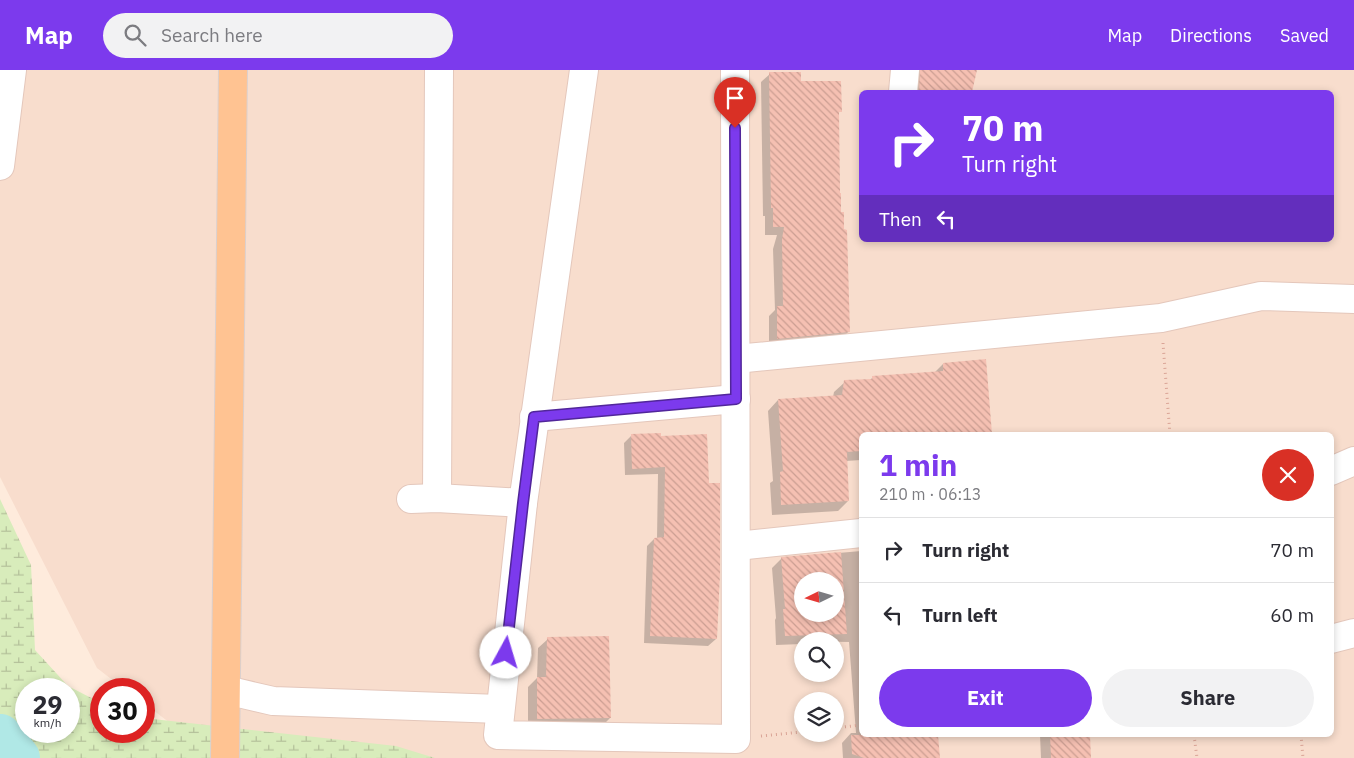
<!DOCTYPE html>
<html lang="en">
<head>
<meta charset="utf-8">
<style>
	:root { --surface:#fff; --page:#f2f2f3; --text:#2b2b33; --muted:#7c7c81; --line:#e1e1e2; --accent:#7c3aed }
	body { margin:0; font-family:"IBM Plex Sans",sans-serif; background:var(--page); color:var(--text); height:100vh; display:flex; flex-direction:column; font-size:19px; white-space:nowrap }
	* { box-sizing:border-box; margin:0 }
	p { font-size:16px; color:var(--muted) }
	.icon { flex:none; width:28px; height:28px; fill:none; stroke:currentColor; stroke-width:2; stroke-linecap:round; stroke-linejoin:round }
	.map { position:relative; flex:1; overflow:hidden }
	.side { position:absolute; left:859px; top:362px; width:475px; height:305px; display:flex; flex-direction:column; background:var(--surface); border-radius:8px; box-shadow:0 2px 8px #0003 }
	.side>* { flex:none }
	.banner { position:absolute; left:859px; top:20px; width:475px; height:152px; border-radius:8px; box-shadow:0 2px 8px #0003; background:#7c3aed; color:#fff; overflow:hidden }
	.needle { width:32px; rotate:265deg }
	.fabs { position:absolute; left:794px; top:502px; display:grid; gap:10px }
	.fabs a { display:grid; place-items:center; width:50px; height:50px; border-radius:50%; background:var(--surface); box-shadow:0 2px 8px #0003; font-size:25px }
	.speed { position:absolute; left:15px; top:608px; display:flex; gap:10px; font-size:25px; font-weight:700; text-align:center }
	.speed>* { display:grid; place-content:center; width:65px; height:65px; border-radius:50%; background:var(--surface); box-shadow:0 2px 8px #0003; line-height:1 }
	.speed small { font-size:12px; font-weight:400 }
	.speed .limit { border:8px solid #d22; background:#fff; color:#111 }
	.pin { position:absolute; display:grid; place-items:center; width:42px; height:42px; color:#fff; margin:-51px -21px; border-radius:50% 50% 50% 0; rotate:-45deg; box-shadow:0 0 5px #0007 }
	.pin .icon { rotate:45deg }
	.me { position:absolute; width:55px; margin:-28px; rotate:6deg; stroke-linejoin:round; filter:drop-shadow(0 0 4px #0008) }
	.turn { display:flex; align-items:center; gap:18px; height:105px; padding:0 20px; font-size:22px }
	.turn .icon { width:65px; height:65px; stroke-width:2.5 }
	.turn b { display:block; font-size:35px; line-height:42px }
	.then { display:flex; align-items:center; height:48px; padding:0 20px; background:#0003; gap:10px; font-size:19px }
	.round { display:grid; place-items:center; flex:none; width:52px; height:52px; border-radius:26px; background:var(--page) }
	.head { display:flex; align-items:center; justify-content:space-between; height:85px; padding:0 20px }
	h1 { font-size:30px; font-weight:800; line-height:38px; color:var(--accent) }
	.cta { display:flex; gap:10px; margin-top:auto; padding:10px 20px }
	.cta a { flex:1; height:58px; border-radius:30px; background:var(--accent); color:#fff; font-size:20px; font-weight:800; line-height:58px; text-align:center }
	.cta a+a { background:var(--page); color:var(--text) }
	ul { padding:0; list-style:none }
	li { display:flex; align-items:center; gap:15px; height:65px; padding:0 20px; border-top:1px solid var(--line) }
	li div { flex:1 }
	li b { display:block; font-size:19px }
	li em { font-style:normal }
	header { display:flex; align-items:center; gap:30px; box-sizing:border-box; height:70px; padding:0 25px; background:var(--accent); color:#fff }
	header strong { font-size:24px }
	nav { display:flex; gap:28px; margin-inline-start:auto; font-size:18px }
	.search { width:350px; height:45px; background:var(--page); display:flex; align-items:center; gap:12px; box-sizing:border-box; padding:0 18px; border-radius:28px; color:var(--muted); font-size:19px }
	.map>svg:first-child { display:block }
	.residential { fill:#f8ddcd; fill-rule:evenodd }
	.wetland { fill:url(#wetland-marsh); fill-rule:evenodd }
	.shadow { fill:#0003; fill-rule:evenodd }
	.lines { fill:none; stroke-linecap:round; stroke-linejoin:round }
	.river { stroke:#b0e8e6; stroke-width:44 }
	.building { fill:url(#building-back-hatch); fill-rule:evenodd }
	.minor-casing { stroke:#e4c7bb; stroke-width:30 }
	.major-casing { stroke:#dbd0ce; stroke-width:30 }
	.path { stroke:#daa496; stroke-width:3; stroke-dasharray:1 4; stroke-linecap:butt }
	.minor { stroke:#fff; stroke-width:28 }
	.major { stroke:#ffc392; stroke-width:28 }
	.route-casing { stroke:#51269a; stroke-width:12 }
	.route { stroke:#7c3aed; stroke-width:9 }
</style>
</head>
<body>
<header>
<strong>Map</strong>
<div class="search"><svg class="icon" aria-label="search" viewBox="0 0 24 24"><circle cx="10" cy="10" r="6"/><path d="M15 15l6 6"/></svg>Search here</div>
<nav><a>Map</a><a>Directions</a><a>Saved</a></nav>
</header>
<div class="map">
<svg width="1354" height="688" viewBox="0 0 1354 688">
	<defs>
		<pattern id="wetland-marsh" width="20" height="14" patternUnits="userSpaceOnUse" patternTransform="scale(1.25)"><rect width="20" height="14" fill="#d8ecbb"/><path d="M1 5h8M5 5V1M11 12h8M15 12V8" fill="none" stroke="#b4c19a"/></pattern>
		<pattern id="building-back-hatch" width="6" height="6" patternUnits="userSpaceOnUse" patternTransform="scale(1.25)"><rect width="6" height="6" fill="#f5c0b2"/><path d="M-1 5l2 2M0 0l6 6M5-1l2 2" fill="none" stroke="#cb9e92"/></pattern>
	</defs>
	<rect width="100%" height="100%" fill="#feebdc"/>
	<path class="residential" d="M0 0H1354V688H239L201 677 144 633V619H124L97 598 0 407ZM861 22H1331V170H861ZM861 365H1331V665H861ZM802 511H835V544H802ZM802 571H835V604H802ZM802 631H835V664H802Z"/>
	<path class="wetland" d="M0 429 31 495 35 580 68 616 101 633V661H144V648L396 676 435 688H0ZM26 619H69V661H26Z"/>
	<g class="shadow">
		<path d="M912 0H976L970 22H913Z"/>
		<path d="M770 4 800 13 840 41 838 44 840 143 848 262 840 271 769 277V246L775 240 773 179 777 165H765V146H763L761 12Z"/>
		<path d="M943 294 990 363 989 365H861V390L846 391 848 431 838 441 772 445 770 413 773 411 768 341 778 330 833 327 834 322 845 312 870 310 873 307 934 303Z"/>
		<path d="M660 365 716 569 708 576 644 573 647 476 654 469H657L658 404 625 405 624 373 631 366Z"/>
		<path d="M861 481V665H937L939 688H843L842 673 851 663H856L849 572 802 571V574L776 575 775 550 776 548 772 498 782 488ZM802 511H835V544H802Z"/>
		<path d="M548 569 610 648 601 657 528 658V617L537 608 538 578Z"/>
		<path d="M1040 665H1089L1090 688H1041Z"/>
	</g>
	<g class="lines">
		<path class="river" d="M0 666 18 688"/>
	</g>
	<g class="building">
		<path d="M920 0H977L972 22H919Z"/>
		<path d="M769 2H801V11H841L842 42H839L840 123H841V142H844V159L847 160 850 262 777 269V236H783L782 169 784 157H773V138H771Z"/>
		<path d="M986 289 992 364 975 365H861V381L847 382 849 431 781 435 780 402 783 401 778 329 842 325 844 310 872 309V306L943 301V293Z"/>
		<path d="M661 363V366L707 364 709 413H720V504L717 569 650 566 654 468 664 467 665 397 632 399 631 364Z"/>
		<path d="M841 482 847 564 785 566 783 539H785L781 487ZM802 511H835V544H802Z"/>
		<path d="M609 566 611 648 537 649V607H546L547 567Z"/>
		<path d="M851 665H938L940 688H864L852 684Z"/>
		<path d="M1050 665H1090L1091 688H1051Z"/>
	</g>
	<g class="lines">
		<defs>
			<g id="minor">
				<path d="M584 0 523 433 498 665 736 669 735 0"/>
				<path d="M903 22 905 0"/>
				<path d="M0 96 12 0"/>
				<path d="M736 289 1161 248 1261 226 1354 229"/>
				<path d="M534 347 736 329"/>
				<path d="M1331 401 1354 391"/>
				<path d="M437 428 439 0"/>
				<path d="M411 429 437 428 523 433"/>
				<path d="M737 476 861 463"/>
				<path d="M1331 569 1354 563"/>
				<path d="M226 620 273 631 500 639"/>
			</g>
			<path id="major" d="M225 688 233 0"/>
		</defs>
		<use href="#minor" class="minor-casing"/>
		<use href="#major" class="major-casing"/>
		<g class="path">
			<path d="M1163 273 1170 365"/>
			<path d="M835 658 861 655"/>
			<path d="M1194 665 1197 688"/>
			<path d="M1301 665 1303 688"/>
			<path d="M761 666 802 662"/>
		</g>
		<use href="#minor" class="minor"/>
		<use href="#major" class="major"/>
	</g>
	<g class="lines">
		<defs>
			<path id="route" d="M506 583 523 433 534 347 736 329 735 58"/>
		</defs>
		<use href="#route" class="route-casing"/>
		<use href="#route" class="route"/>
	</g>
</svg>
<div class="fabs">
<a><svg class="needle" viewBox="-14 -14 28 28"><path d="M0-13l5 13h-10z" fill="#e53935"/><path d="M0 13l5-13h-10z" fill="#7c7c81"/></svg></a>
<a><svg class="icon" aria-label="search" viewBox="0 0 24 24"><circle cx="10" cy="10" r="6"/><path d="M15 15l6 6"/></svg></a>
<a><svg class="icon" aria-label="layers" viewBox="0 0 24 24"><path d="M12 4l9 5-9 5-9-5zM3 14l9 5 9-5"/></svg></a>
</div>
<div class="speed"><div>29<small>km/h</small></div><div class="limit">30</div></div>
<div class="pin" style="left:735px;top:58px;background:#d93025"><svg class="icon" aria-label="arrive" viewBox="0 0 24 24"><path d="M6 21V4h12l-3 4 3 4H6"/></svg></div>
<svg class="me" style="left:506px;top:583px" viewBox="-20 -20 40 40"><circle r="19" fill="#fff"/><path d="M0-13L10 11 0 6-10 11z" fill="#7c3aed"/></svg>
<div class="banner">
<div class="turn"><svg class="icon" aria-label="right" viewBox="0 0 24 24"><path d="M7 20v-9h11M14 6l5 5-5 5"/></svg><div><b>70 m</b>Turn right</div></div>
<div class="then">Then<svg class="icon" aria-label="left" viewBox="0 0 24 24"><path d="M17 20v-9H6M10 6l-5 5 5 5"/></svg></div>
</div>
<section class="side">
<div class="head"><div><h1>1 min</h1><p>210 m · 06:13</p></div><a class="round" style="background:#d93025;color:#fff"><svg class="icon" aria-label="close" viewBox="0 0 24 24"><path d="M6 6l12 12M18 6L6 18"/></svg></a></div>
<ul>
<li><svg class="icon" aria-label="right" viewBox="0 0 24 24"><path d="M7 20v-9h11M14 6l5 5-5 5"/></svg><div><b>Turn right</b></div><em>70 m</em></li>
<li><svg class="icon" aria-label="left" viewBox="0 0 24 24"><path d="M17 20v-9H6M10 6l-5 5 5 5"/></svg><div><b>Turn left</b></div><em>60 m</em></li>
</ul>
<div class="cta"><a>Exit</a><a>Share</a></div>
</section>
</div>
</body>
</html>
